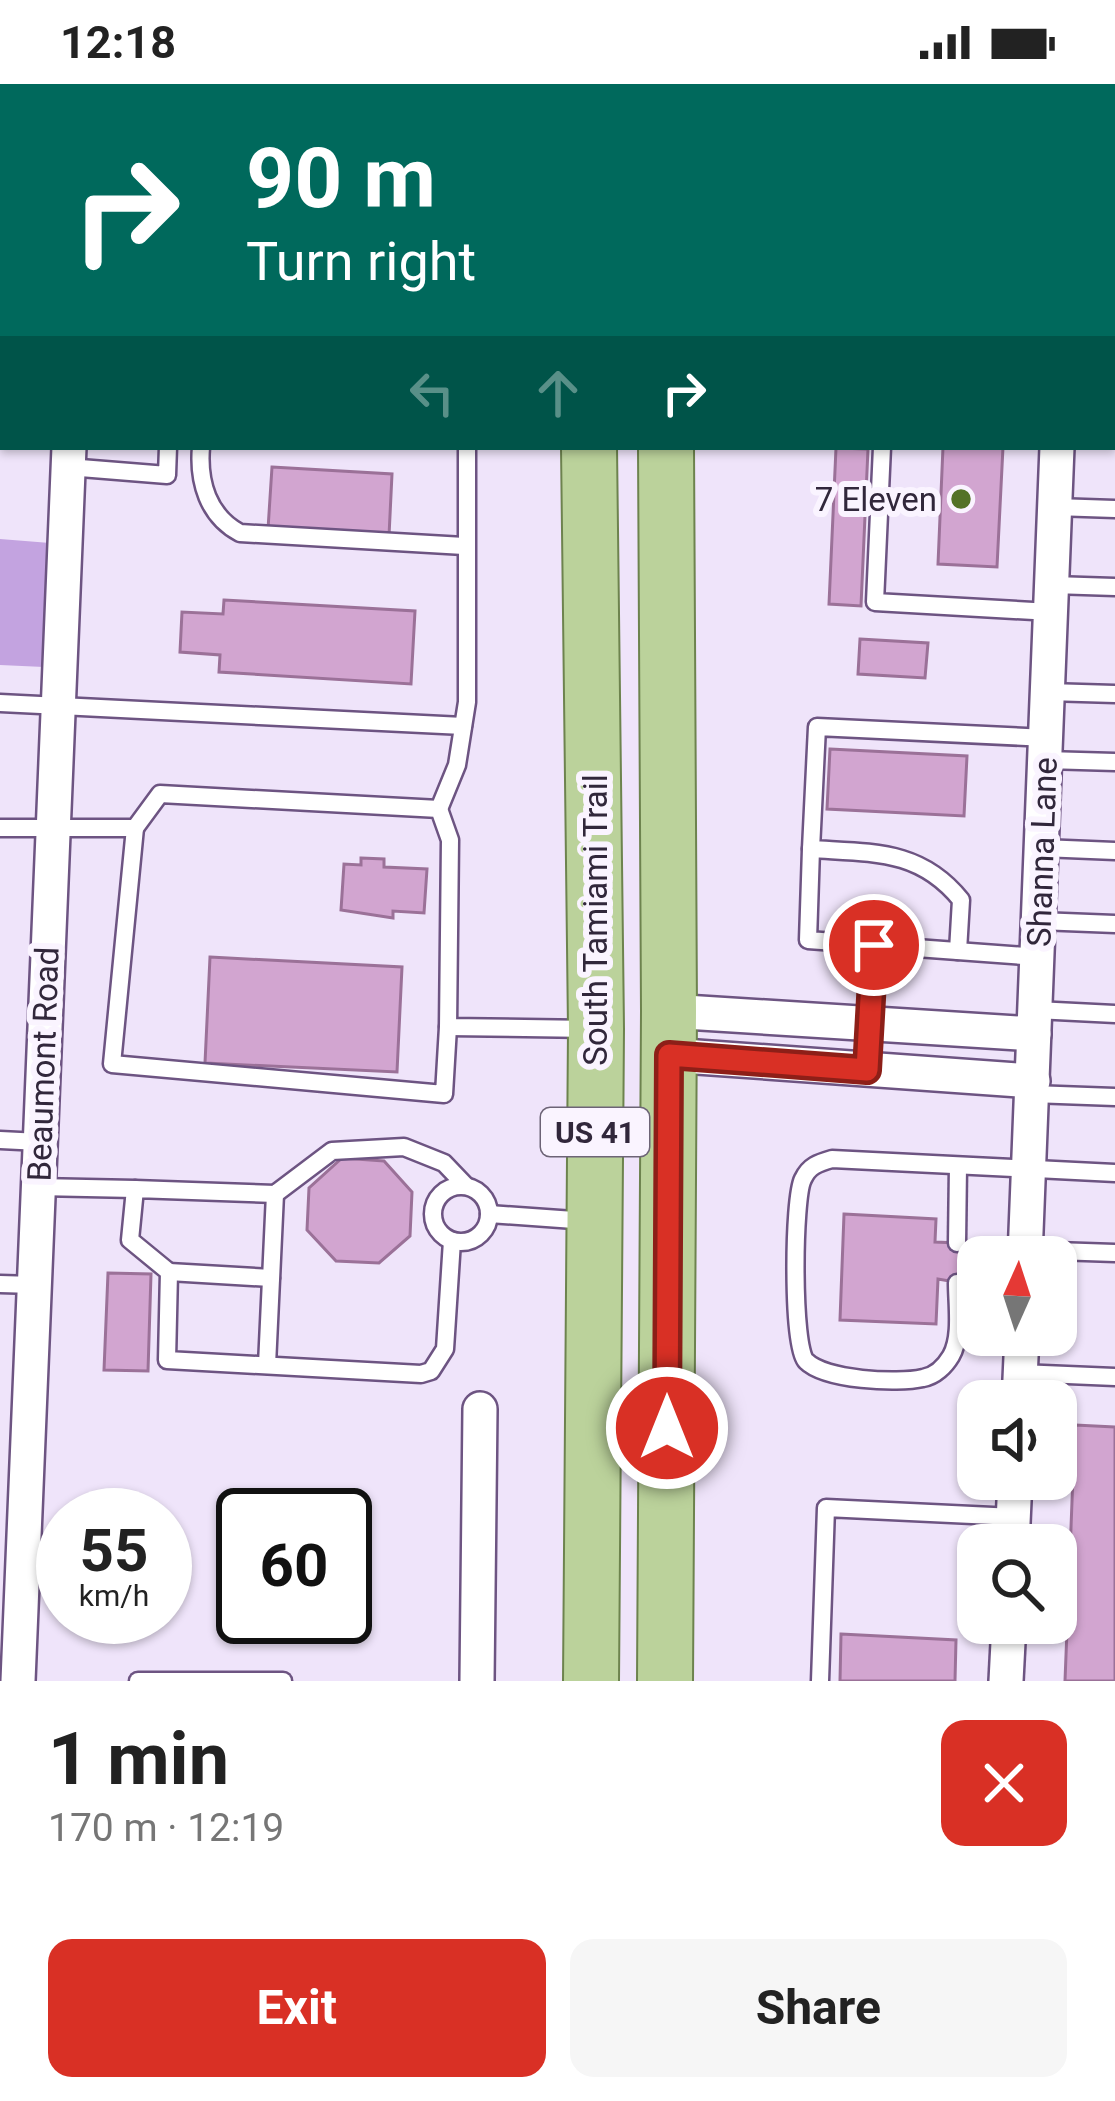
<!DOCTYPE html>
<html lang="en">
<head>
<meta charset="utf-8">
<style>
	:root { --surface:#fff; --page:#f6f6f6; --text:#222; --muted:#767676; --accent:#d93025 }
	body { margin:0; font-family:Roboto,sans-serif; background:var(--page); color:var(--text); height:100vh; display:flex; flex-direction:column; font-size:45px; white-space:nowrap }
	* { box-sizing:border-box; margin:0 }
	p { font-size:39px; color:var(--muted) }
	.icon { flex:none; width:66px; height:66px; fill:none; stroke:currentColor; stroke-width:2; stroke-linecap:round; stroke-linejoin:round }
	.map { position:relative; height:1597px; overflow:hidden }
	.panel { display:flex; flex-direction:column; background:var(--surface); flex:1 }
	.panel>* { flex:none }
	.hud { position:absolute; left:0px; top:0px; width:1116px; height:366px; box-shadow:0 3px 9px #0004; background:#00695c; color:#fff; overflow:hidden }
	.needle { width:78px; rotate:3deg }
	.controls { position:absolute; left:957px; top:1152px; display:grid; gap:24px }
	.controls a { display:grid; place-items:center; width:120px; height:120px; border-radius:24px; background:var(--surface); box-shadow:0 3px 9px #0004; font-size:60px }
	.speed { position:absolute; left:36px; top:1404px; display:flex; gap:24px; font-size:60px; font-weight:700; text-align:center }
	.speed>* { display:grid; place-content:center; width:156px; height:156px; border-radius:50%; background:var(--surface); box-shadow:0 3px 9px #0004; line-height:1 }
	.speed small { font-size:30px; font-weight:400 }
	.speed .limit { border:6px solid #111; border-radius:18px; background:#fff; color:#111 }
	.pin { position:absolute; display:grid; place-items:center; width:102px; height:102px; color:#fff; margin:-51px; border:6px solid #fff; border-radius:50%; box-shadow:0 3px 12px #0007 }
	.me { position:absolute; width:132px; margin:-66px; rotate:0deg; stroke-linejoin:round; filter:drop-shadow(0 0 9px #0008) }
	.turn { display:flex; align-items:center; gap:42px; height:252px; padding:0 48px; font-size:54px }
	.turn .icon { width:156px; height:156px; stroke-width:2.5 }
	.turn b { display:block; font-size:84px; line-height:102px }
	.lanes { display:flex; align-items:center; height:114px; padding:0 48px; background:#0003; justify-content:center; gap:60px; direction:ltr }
	.lanes .off { opacity:.35 }
	.round { display:grid; place-items:center; flex:none; width:126px; height:126px; border-radius:24px; background:var(--page) }
	.headline { display:flex; align-items:center; justify-content:space-between; height:204px; padding:0 48px }
	h1 { font-size:72px; font-weight:700; line-height:90px }
	.button { display:flex; gap:24px; margin-top:auto; padding:24px 48px }
	.button a { flex:1; height:138px; border-radius:24px; background:var(--accent); color:#fff; font-size:48px; font-weight:700; line-height:138px; text-align:center }
	.button a+a { background:var(--page); color:var(--text) }
	.status { display:flex; justify-content:space-between; align-items:center; height:84px; padding:0 60px; background:var(--surface); direction:ltr }
	.status svg { height:33px; fill:currentColor }
	.map>svg:first-child { display:block }
	.forest { fill:#c3a3e0 }
	.building { fill:#d2a5d0; stroke:#9b7198; stroke-width:3 }
	.lines { fill:none; stroke-linecap:round; stroke-linejoin:round }
	.service-casing { stroke:#6d5482; stroke-width:21 }
	.minor-casing { stroke:#6d5482; stroke-width:38 }
	.primary-casing { stroke:#6d834e; stroke-width:58 }
	.service { stroke:#fff; stroke-width:16 }
	.minor { stroke:#fff; stroke-width:33 }
	.primary { stroke:#bbd29b; stroke-width:54 }
	.route-casing { stroke:#8d1f18; stroke-width:30 }
	.route { stroke:#d93025; stroke-width:21 }
	.poi-dot { fill:#547227; stroke:#faf4ff; stroke-width:4.5 }
	.labels { text-anchor:middle; dominant-baseline:central; stroke-width:12; stroke-linejoin:round; paint-order:stroke }
	.shield { fill:#faf4ff; stroke:#6d6476; stroke-width:3 }
	.shield-label { font-size:30px; font-weight:bold; fill:#31273b }
	.poi-label { font-size:33px; fill:#31273b; stroke:#faf4ff; text-anchor:end }
	.street-label { font-size:33px; fill:#31273b; stroke:#faf4ff }
</style>
</head>
<body>
<div class="status"><b>12:18</b><svg viewBox="0 0 49 12"><path d="M0 12V9h3v3zM5 12V6h3v6zM10 12V3h3v9zM15 12V0h3v12zM26 1h20v11H26zM47 4h2v5h-2z"/></svg></div>
<div class="map">
<svg width="1115" height="1597" viewBox="0 0 1115 1597">
	<rect width="100%" height="100%" fill="#efe4fa"/>
	<path class="forest" d="M0 455 50 459 44 583 0 581Z"/>
	<g class="building">
		<path d="M943 363H1003L997 483 938 480Z"/>
		<path d="M836 364 868 365 861 522 829 520Z"/>
		<path d="M272 383 392 390 389 452 268 445Z"/>
		<path d="M224 516 415 527 411 600 219 588 220 571 180 568 182 528 223 530Z"/>
		<path d="M860 555 928 559 925 594 858 590Z"/>
		<path d="M830 665 967 672 964 732 827 725Z"/>
		<path d="M361 774 384 775V783L427 785 424 829 393 827V834L341 826 344 780 361 781Z"/>
		<path d="M210 873 402 883 397 988 205 979Z"/>
		<path d="M342 1074 384 1077 412 1108 410 1152 379 1179 336 1177 307 1146 309 1104Z"/>
		<path d="M844 1130 936 1135 935 1158 982 1160 978 1202 938 1195 936 1240 840 1236Z"/>
		<path d="M108 1189 151 1190 148 1287 104 1286Z"/>
		<path d="M1075 1341 1115 1343V1597H1065Z"/>
		<path d="M841 1550 956 1556 955 1597H840Z"/>
	</g>
	<g class="lines">
		<defs>
			<g id="service">
				<path d="M852 0H856"/>
				<path d="M787 3V0"/>
				<path d="M1113 34 1115 35"/>
				<path d="M1113 129H1115"/>
				<path d="M1113 205H1115"/>
				<path d="M1113 275H1115"/>
				<path d="M1113 343H1115"/>
				<path d="M201 363C198 398 208 432 240 449L464 462"/>
				<path d="M882 363 875 518 1051 528"/>
				<path d="M68 383 167 391 168 363"/>
				<path d="M1055 423 1115 425"/>
				<path d="M1053 501 1115 503"/>
				<path d="M1048 608 1115 610"/>
				<path d="M0 619 463 642"/>
				<path d="M1046 676 1115 678"/>
				<path d="M439 725 457 681 467 618V363"/>
				<path d="M0 744H135L160 710 439 725 450 756 448 943 592 945"/>
				<path d="M135 744 112 980 444 1010 448 943"/>
				<path d="M1042 764 1115 767"/>
				<path d="M811 765 808 856 1038 873"/>
				<path d="M1039 837 1115 840"/>
				<path d="M958 867 961 816C920 765 872 769 811 765L817 643 1047 654"/>
				<path d="M1036 926 1115 930"/>
				<path d="M867 986 874 861"/>
				<path d="M1032 1010 1115 1013"/>
				<path d="M0 1056 40 1058"/>
				<circle cx="461" cy="1130" r="28"/>
				<path d="M38 1103 135 1105"/>
				<path d="M489 1130 588 1137"/>
				<path d="M452 1157 445 1265 431 1287 421 1290 167 1276 169 1188 130 1156 135 1105 275 1110 332 1067 404 1063 444 1079 466 1102"/>
				<path d="M957 1159 958 1082"/>
				<path d="M1026 1166 1115 1169"/>
				<path d="M169 1188 271 1194"/>
				<path d="M957 1199C957 1221 962 1253 951 1272 945 1282 935 1292 923 1294 897 1300 825 1296 806 1277 792 1264 793 1114 803 1095 809 1082 818 1079 832 1075L1115 1089"/>
				<path d="M0 1200 34 1201"/>
				<path d="M267 1281 275 1110"/>
				<path d="M1020 1289 1115 1293"/>
				<path d="M138 1597H283"/>
				<path d="M820 1597 826 1424 1014 1433"/>
			</g>
			<g id="minor">
				<path d="M84 3 85 0"/>
				<path d="M1072 3V0"/>
				<path d="M669 927 1034 950"/>
				<path d="M669 971 1033 997"/>
				<path d="M1025 1173 1057 363"/>
				<path d="M1019 1317 1022 1251"/>
				<path d="M1012 1461 1015 1395"/>
				<path d="M18 1597 69 363"/>
				<path d="M477 1597 480 1325"/>
				<path d="M1006 1597 1009 1539"/>
			</g>
			<g id="primary">
				<path d="M579 0V3"/>
				<path d="M662 0V3"/>
				<path d="M589 363 596 945 591 1597"/>
				<path d="M665 1597 669 927 666 363"/>
			</g>
		</defs>
		<use href="#service" class="service-casing"/>
		<use href="#minor" class="minor-casing"/>
		<use href="#primary" class="primary-casing"/>
		<use href="#service" class="service"/>
		<use href="#minor" class="minor"/>
		<use href="#primary" class="primary"/>
	</g>
	<g class="lines">
		<defs>
			<path id="route" d="M667 1344 669 971 867 986 874 861"/>
		</defs>
		<use href="#route" class="route-casing"/>
		<use href="#route" class="route"/>
	</g>
	<circle class="poi-dot" cx="961" cy="415" r="12"/>
	<g class="labels">
		<rect class="shield" x="541" y="1024" width="108" height="48" rx="9"/>
		<g class="shield-label">
			<text x="595" y="1048">US 41</text>
		</g>
		<g class="poi-label">
			<text x="937" y="415">7 Eleven</text>
		</g>
		<g class="street-label">
			<text transform="translate(1042 768) rotate(-88)">Shanna Lane</text>
			<text transform="translate(595 836) rotate(-90)">South Tamiami Trail</text>
			<text transform="translate(43 980) rotate(-88)">Beaumont Road</text>
		</g>
	</g>
</svg>
<div class="controls">
<a><svg class="needle" viewBox="-14 -14 28 28"><path d="M0-13l5 13h-10z" fill="#e53935"/><path d="M0 13l5-13h-10z" fill="#767676"/></svg></a>
<a><svg class="icon" aria-label="sound" viewBox="0 0 24 24"><path d="M4 9h4l5-4v14l-5-4H4zM17 9q2 3 0 6"/></svg></a>
<a><svg class="icon" aria-label="search" viewBox="0 0 24 24"><circle cx="10" cy="10" r="6"/><path d="M15 15l6 6"/></svg></a>
</div>
<div class="speed"><div>55<small>km/h</small></div><div class="limit">60</div></div>
<div class="pin" style="left:874px;top:861px;background:#d93025"><svg class="icon" aria-label="arrive" viewBox="0 0 24 24"><path d="M6 21V4h12l-3 4 3 4H6"/></svg></div>
<svg class="me" style="left:667px;top:1344px" viewBox="-20 -20 40 40"><circle r="17" fill="#d93025" stroke="#fff" stroke-width="3"/><path d="M0-11L8 9 0 5-8 9z" fill="#fff"/></svg>
<div class="hud">
<div class="turn"><svg class="icon" aria-label="right" viewBox="0 0 24 24"><path d="M7 20v-9h11M14 6l5 5-5 5"/></svg><div><b>90 m</b>Turn right</div></div>
<div class="lanes"><svg class="icon off" aria-label="left" viewBox="0 0 24 24"><path d="M17 20v-9H6M10 6l-5 5 5 5"/></svg><svg class="icon off" aria-label="ahead" viewBox="0 0 24 24"><path d="M12 20V5M6 11l6-6 6 6"/></svg><svg class="icon" aria-label="right" viewBox="0 0 24 24"><path d="M7 20v-9h11M14 6l5 5-5 5"/></svg></div>
</div>
</div>
<section class="panel">
<div class="headline"><div><h1>1 min</h1><p>170 m · 12:19</p></div><a class="round" style="background:#d93025;color:#fff"><svg class="icon" aria-label="close" viewBox="0 0 24 24"><path d="M6 6l12 12M18 6L6 18"/></svg></a></div>
<div class="button"><a>Exit</a><a>Share</a></div>
</section>
</body>
</html>
